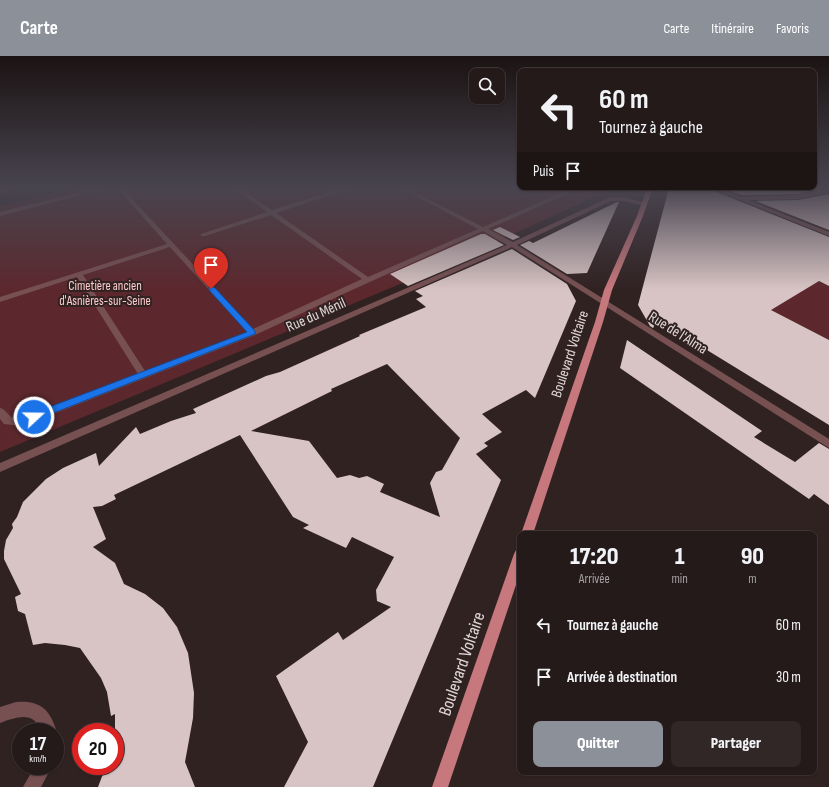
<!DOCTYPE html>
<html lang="fr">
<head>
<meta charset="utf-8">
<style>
	:root { --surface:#251a1a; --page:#312727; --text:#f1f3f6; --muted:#a3a1a2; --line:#423839; --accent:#8c9099 }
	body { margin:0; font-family:"Sofia Sans Condensed",sans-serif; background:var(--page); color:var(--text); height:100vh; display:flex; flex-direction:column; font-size:15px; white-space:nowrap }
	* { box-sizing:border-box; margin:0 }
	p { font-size:13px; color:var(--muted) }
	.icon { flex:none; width:22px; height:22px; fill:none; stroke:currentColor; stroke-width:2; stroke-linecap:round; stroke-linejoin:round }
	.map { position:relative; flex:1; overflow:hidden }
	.side { position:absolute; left:517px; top:475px; width:300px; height:244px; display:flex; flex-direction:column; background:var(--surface); border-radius:8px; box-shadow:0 1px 3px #0004,0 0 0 1px var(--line) }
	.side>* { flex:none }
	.hud { position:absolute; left:517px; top:12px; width:300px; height:122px; border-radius:8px; box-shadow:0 1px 3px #0004,0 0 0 1px var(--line); background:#251a1a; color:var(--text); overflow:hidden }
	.controls { position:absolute; left:469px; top:12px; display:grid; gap:8px }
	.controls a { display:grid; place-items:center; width:36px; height:36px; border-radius:8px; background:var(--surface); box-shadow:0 1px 3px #0004,0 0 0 1px var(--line); font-size:20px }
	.speed { position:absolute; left:12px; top:667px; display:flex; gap:8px; font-size:20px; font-weight:700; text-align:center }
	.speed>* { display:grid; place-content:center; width:52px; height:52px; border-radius:50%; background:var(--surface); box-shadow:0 1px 3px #0004,0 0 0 1px var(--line); line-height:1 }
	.speed small { font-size:10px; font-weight:400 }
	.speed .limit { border:6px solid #d22; background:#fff; color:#111 }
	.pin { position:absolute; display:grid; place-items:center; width:34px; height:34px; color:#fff; margin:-41px -17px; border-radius:50% 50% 50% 0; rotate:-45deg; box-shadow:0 0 4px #0007 }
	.pin .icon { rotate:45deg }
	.me { position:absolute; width:44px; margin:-22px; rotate:69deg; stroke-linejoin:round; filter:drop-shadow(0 0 3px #0008) }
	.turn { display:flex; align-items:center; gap:14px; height:84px; padding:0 16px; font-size:18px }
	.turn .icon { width:52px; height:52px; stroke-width:2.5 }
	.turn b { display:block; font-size:28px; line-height:34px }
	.then { display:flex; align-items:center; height:38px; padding:0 16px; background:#0003; gap:8px; font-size:15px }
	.eta { display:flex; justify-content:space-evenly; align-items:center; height:68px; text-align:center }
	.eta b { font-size:24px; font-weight:800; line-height:28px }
	.primary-button { display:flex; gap:8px; margin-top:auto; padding:8px 16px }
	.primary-button a { flex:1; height:46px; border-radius:8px; background:var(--accent); color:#fff; font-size:16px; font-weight:800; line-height:46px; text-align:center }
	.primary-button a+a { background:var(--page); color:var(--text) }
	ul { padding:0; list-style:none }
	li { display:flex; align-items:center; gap:12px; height:52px; padding:0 16px }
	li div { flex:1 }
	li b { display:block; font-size:15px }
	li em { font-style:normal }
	header { display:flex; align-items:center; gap:24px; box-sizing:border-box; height:56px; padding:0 20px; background:var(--accent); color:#fff }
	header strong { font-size:19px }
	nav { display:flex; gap:22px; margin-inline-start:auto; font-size:14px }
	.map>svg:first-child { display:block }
	.green { fill:#5c282d }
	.building { fill:#d8c4c4; fill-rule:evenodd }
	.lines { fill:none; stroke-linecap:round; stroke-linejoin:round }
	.minor { fill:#775052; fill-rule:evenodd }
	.major { fill:#c7787d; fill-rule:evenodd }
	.route { fill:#1a73e8; stroke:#114b97 }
	.labels { text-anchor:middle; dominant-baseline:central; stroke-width:4; stroke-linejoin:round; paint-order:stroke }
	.far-park-label { font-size:13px; fill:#fcc9ca; stroke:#312222 }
	.street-label { font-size:15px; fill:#e1d7d7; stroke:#312222 }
	.near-street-label { font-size:18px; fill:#e1d7d7; stroke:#312222 }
</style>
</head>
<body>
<header>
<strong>Carte</strong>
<nav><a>Carte</a><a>Itinéraire</a><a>Favoris</a></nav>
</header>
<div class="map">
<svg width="829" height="731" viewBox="0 0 829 731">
	<rect width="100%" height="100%" fill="#312222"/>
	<g class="green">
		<path d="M73 132H614L438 212 0 396V150Z"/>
		<path d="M700 172 829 230V284L769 253 802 235Z"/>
	</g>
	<g class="building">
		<path d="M669 132H709V133L829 181V230L819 225 771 254 829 284V369L658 264 653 272 650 270 638 249Z"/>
		<path d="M720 132H824L798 138 742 139Z"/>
		<path d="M829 138V174L756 145 798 144Z"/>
		<path d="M617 146H619L587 217 567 218 520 189 529 185 533 187Z"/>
		<path d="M500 171 520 181 513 184 493 174Z"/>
		<path d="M481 178H485L504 189 408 230 390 218Z"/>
		<path d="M512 193 567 228 576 245 535 342 526 334 482 358 502 376 484 387 488 390 476 398 501 424 373 731H284L308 686 276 620 338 576 343 584 391 551 377 545 376 534 394 501 352 481 346 492 303 472 309 469 293 461 240 379 114 439 116 443 102 450 93 451 106 483 93 491 115 507 124 528 145 538 163 552 177 571 188 597 194 637 193 662 185 706 195 731H98L106 710H115V658L111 660 107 636 101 622 80 592 65 589 45 587 33 589 25 558 18 555 15 541 21 538 4 503V495L6 484 13 472 12 468 17 461 23 446 46 423 63 412 96 397 99 410 136 371 140 378 171 365 196 357 193 353 266 320 280 316 360 280 359 279 426 251 416 243 423 240 415 235ZM387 308 460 382 442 414 436 416 430 427 440 461 380 436 384 428 367 420 359 422 350 419 337 422 309 385 251 375 332 335 331 333Z"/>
		<path d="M627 284 762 375 754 381 795 406 819 387 829 393V449L814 438 809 443 620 312Z"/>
	</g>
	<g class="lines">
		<g class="minor">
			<path d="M11 132H19L0 138V134Z"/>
			<path d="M99 132H107L0 160V156Z"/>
			<path d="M117 132H122L253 273 362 223 271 159 205 180H201V178L267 156 234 132H239L272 154 343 132H349V133L276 157 368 221 478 173 401 132H406L483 171 563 136 561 132C565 132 567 131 570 135L567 138 488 173 513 186 608 142 623 141 647 147V149L645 150 623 145H611L517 189 829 383V392L512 191 0 416V407L507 189 483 175 352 234 255 279 25 369 21 370 4 368 0 363V352L3 353 11 361 20 362 138 318 77 221 0 246V241L167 188ZM170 191 247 276 145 315 83 219Z"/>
			<path d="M710 132H717L742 141 798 139 829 132V136L798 143 748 144 829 176V180Z"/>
			<path d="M16 646C41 644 50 654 57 676L55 681V676H41C35 654 16 661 0 667V651Z"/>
			<path d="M35 710H52L41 731H23Z"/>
		</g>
		<g class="major">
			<path d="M647 132H653L643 160 612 234 603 266 533 478H521L595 266 604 234 637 160Z"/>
			<path d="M520 492V517L448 731H432L514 498 516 494Z"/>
		</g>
	</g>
	<linearGradient id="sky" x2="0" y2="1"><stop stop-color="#1b1313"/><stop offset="0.56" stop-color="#48444f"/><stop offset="1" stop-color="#48444f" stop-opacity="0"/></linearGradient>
	<rect width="829" height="234" fill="url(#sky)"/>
	<path class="route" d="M209 231H214L255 275V278L38 363H31L30 361 31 358 247 276 209 234Z"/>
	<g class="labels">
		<g class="far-park-label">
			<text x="105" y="230">Cimetière ancien<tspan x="105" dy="15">d'Asnières-sur-Seine</tspan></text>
		</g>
		<g class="street-label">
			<text transform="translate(316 259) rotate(-24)">Rue du Ménil</text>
			<text transform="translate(678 277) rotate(32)">Rue de l'Alma</text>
			<text transform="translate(570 298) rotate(-72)">Boulevard Voltaire</text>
		</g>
		<g class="near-street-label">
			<text transform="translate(462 608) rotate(-71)">Boulevard Voltaire</text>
		</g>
	</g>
</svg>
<div class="controls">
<a><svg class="icon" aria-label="search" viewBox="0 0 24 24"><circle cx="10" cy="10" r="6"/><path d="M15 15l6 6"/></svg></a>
</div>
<div class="speed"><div>17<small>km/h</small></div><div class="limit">20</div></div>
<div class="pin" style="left:211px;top:233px;background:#d93025"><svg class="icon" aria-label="arrive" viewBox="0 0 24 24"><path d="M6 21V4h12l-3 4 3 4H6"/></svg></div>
<svg class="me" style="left:34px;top:361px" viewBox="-20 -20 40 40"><circle r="17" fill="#1a73e8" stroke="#fff" stroke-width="3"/><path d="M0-11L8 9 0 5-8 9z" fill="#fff"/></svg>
<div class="hud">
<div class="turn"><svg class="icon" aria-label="left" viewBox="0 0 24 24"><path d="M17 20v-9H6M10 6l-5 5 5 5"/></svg><div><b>60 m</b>Tournez à gauche</div></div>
<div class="then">Puis<svg class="icon" aria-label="arrive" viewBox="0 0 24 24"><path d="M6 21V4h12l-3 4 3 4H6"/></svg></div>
</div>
<section class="side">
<div class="eta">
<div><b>17:20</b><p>Arrivée</p></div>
<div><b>1</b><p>min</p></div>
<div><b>90</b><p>m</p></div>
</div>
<ul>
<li><svg class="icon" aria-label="left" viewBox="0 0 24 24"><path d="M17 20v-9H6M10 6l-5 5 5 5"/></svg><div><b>Tournez à gauche</b></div><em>60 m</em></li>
<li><svg class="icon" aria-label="arrive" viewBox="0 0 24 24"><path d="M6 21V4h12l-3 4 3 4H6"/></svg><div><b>Arrivée à destination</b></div><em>30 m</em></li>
</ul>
<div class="primary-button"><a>Quitter</a><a>Partager</a></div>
</section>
</div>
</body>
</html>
